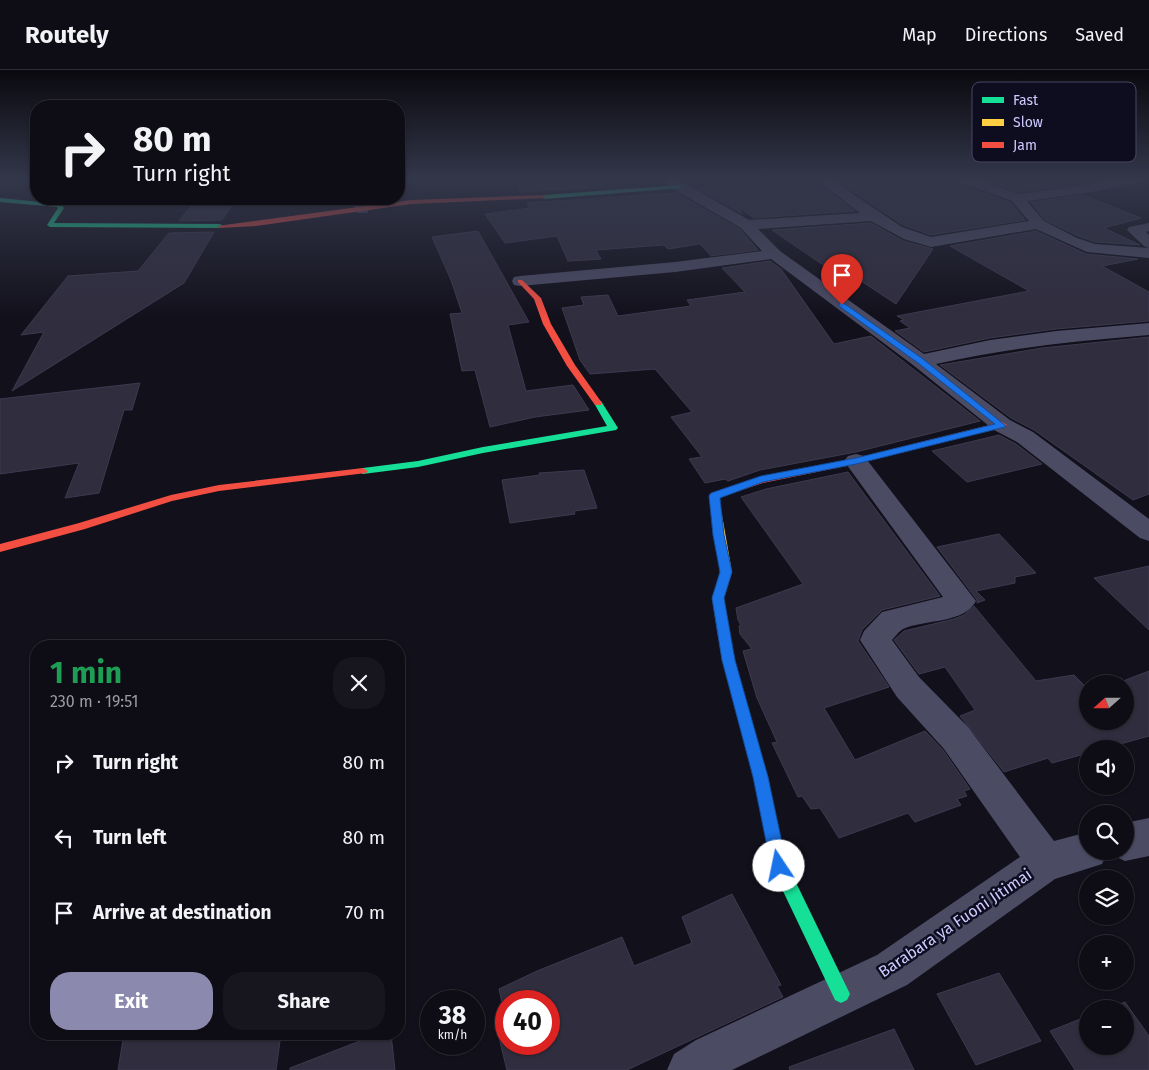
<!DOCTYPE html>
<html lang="en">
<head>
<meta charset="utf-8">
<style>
	:root { --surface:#0e0c14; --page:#17151d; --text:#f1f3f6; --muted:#9b9ba0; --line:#2e2c34; --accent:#8c89af }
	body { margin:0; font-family:"Fira Sans",sans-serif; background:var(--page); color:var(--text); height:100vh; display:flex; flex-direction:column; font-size:19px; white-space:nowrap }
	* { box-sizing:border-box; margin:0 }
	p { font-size:16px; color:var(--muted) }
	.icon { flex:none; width:28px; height:28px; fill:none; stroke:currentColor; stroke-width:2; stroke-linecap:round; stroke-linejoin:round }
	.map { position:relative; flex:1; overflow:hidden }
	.sheet { position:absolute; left:30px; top:570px; width:375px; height:400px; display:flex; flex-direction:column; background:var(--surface); border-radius:20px; box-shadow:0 1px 4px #0004,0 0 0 1px var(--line) }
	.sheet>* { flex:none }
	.hud { position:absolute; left:30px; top:30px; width:375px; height:105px; border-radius:20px; box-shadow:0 1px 4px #0004,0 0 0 1px var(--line); background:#0e0c14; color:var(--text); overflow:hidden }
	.needle { width:32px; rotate:249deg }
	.tools { position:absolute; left:1079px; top:605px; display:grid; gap:10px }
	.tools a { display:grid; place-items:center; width:55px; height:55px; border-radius:50%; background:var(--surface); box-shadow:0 1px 4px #0004,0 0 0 1px var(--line); font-size:25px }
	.speed { position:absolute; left:420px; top:920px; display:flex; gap:10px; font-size:25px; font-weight:700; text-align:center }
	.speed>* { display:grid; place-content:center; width:65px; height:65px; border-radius:50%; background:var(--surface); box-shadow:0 1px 4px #0004,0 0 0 1px var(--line); line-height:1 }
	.speed small { font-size:12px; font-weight:400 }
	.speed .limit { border:8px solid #d22; background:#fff; color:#111 }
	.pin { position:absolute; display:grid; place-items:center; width:42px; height:42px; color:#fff; margin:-51px -21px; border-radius:50% 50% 50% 0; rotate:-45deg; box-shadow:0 0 5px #0007 }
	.pin .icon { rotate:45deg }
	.me { position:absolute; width:55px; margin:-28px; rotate:349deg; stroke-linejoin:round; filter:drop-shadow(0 0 4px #0008) }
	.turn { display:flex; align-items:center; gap:18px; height:105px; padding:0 20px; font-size:22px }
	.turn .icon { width:65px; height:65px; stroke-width:2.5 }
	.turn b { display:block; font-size:35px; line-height:42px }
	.round { display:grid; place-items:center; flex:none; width:52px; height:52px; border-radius:20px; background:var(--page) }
	.headline { display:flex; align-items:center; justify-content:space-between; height:85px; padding:0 20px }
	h1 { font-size:30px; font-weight:700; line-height:38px; color:#1e9e55 }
	.cta { display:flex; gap:10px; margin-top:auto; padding:10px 20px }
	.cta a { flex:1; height:58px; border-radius:20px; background:var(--accent); color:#fff; font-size:20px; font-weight:700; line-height:58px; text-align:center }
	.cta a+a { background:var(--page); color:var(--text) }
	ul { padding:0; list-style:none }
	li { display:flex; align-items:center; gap:15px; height:75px; padding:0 20px }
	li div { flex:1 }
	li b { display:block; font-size:19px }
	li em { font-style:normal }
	header { display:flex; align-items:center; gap:30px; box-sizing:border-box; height:70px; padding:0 25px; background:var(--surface); border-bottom:1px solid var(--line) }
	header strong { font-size:24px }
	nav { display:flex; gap:28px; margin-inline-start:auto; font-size:18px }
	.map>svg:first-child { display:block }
	.building { fill:#302d3e; stroke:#3d3a50 }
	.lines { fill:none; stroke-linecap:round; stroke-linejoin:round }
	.street { fill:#4b4b64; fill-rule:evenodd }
	.fast { fill:#16e098; fill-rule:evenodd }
	.slow { fill:#ffcf43; fill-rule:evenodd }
	.jam { fill:#f24e42; fill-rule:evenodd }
	.route { fill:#1a73e8; stroke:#114b97 }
	.labels { text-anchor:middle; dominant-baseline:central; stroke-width:5; stroke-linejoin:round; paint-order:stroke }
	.near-street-label { font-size:16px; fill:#cecaff; stroke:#0e0c1f }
	.key { fill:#0e0c1f; stroke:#484562; stroke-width:1 }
	.key-label { font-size:14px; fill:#cecaff }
</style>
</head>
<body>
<header>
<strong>Routely</strong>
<nav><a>Map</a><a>Directions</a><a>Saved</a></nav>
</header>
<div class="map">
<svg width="1149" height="1000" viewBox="0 0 1149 1000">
	<rect width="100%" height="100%" fill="#12101b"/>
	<g class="building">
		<path d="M525 108H599L605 117 520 122 516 114 528 113Z"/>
		<path d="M696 108H754L766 117 818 113 855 141 754 148 737 136 743 144 698 119 710 117Z"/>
		<path d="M875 108 889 117 955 108 957 113 1011 133 1025 150 931 165 903 155 837 111Z"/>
		<path d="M980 108H1037L1060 116 1018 122Z"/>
		<path d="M676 123 740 159 758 180 711 186 700 174 668 179 664 175 596 180 601 189 568 191 557 166 505 173 485 144 530 138 527 133Z"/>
		<path d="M1083 125 1141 148 1104 158 1140 175 1095 172 1078 166 1045 150 1031 132Z"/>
		<path d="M197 129H236L222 150 179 151Z"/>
		<path d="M871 153 903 171 933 179 896 234 843 199 832 201 772 160Z"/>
		<path d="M478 161 529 252 508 255 526 321 573 315 589 340 535 347 490 357 475 300 462 301 450 244 462 243 451 210 432 167Z"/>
		<path d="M1036 161 1086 184 1138 189 1102 196 1149 222V251L1056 259 990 268 924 282 895 261 910 258 900 251 904 250 897 246 1029 221 950 176Z"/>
		<path d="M214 162 184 213 12 321 44 262 21 265 68 206 138 201 169 163Z"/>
		<path d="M770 191 781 199 834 274 871 266 980 351 856 382 760 400 728 411 725 409 705 413 689 389 702 387 671 347 692 342 655 299 590 304 580 290 562 238 584 235 581 227 608 225 618 246 691 236 687 230 745 222 722 198Z"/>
		<path d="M1149 267V424L1133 430 1034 360 1011 348 940 295 1042 278Z"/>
		<path d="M140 313 132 340H124L99 423 65 428 79 393 0 404V329Z"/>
		<path d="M999 365 1016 374 1042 394 967 412 932 381Z"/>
		<path d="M584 400 597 438 574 441 575 444 510 453 502 410 540 405 539 403Z"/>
		<path d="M848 402 940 526 882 540 862 560 858 571 889 617 824 638 855 690 925 661 943 680 970 719 964 721 967 726 957 729 961 735 915 752 908 743 839 768 820 738 811 739 802 726 798 727 772 673 777 672 757 628 743 581 752 579 740 564 739 556 741 555 738 550 736 538 803 514 741 427 766 419Z"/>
		<path d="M999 464 1036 503 1015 507V513L976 521 985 530 977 533V530L937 477Z"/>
		<path d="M1149 496V560L1094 508Z"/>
		<path d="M974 536 1036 611 1074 605 1085 616H1088V651H1125V614H1096L1121 608 1123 611 1149 601V666L1102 679H1088V683L1052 693 1048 688 1004 702 960 646 975 640 945 597 919 604 894 570 904 561 954 549 964 545Z"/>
		<path d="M732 824 781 915 777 916 783 927 627 1000H507L497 960 506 956V974H549V931H506V951L499 919 537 901 622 867 634 896 692 873 682 847Z"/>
		<path d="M999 903 1041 971 976 995 937 924Z"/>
		<path d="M1125 932 1149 966V1000H1075L1050 961 1088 946V976H1125V939H1107Z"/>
		<path d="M894 959 914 1000H790L789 997Z"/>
		<path d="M124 964H281L276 1000H118Z"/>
		<path d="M378 964H391L395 1000H290V998Z"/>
	</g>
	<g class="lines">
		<g class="street">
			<path d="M662 108H676L749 150 860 143 815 108H829L902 157 931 167 1029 151 1012 131 958 111 957 108H975L1018 124 1092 114 1120 108H1144L1143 111 1092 122 1027 131 1044 151 1077 168 1095 174 1149 178V188L1087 182 1036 159 931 177 904 169 871 151 758 159 780 181 924 284 990 270 1056 261 1149 253V265C1077 271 1006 278 936 294L1010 350 1033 362 1149 449V471L1140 468 1017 372 994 360 913 295 771 189 675 202 520 216 514 215 512 211 514 207 520 206 675 192 762 181 741 158 675 120Z"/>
			<path d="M350 129H364L369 140 367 143H357Z"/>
			<path d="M1149 153V161L1146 162 1149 165V178L1144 176 1127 160 1129 157Z"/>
			<path d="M856 384 864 386 976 531C964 554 925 549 903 559 899 561 895 567 892 570L919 607 968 657 1054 771 1088 762V781H1108L1102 794 1055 809 907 915 732 1000H667L674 984 696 970 877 885 1020 787 944 679 897 627 860 570 864 561 882 542 943 527 844 391 848 386Z"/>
			<path d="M1149 748V786L1125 791 1112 785 1110 781H1125V753Z"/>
		</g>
		<g class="fast">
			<path d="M680 115 682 118 544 129 541 127 544 125Z"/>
			<path d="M0 128 61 134 64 138 54 153 220 154 223 156 220 158 50 157 47 155 58 138 57 137 0 132Z"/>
			<path d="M598 330 601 331 618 358 616 360 483 383 418 397 363 404 358 401 363 398 418 391 483 377 607 356 594 333Z"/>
			<path d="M768 735 773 737 775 742 787 794 850 924 847 930 841 933 835 930 771 796 761 742 763 737Z"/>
		</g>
		<path class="slow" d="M718 422 723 425 719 428 732 502 724 528 734 590 768 707 775 742 773 747 768 749 763 747 761 742 754 707 722 590 712 528 720 502 709 426 710 424Z"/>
		<g class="jam">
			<path d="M544 125 546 128 411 134 256 156 220 158 217 156 411 130Z"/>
			<path d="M518 210H522L541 228 551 254 575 295 602 333 601 335H595L567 296 543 254 534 229 518 212Z"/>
			<path d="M1002 352 1007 355 1005 357 856 394 763 413 718 428 713 425 714 423 761 407 856 388Z"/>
			<path d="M363 398 368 401 366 403 219 421 172 431 85 459 0 482V474L79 453 171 425 219 415Z"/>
		</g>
	</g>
	<linearGradient id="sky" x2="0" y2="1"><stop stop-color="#0a090f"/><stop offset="0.44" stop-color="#33374a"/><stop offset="1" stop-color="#33374a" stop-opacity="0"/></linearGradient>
	<rect width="1149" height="248" fill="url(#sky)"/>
	<path class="route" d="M842 232 923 289 1006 356 1005 357 856 394 763 412 720 428 724 465 732 502 724 528 735 590 768 707 787 796 784 802 779 804 773 802 771 796 753 707 722 590 712 528 720 502 713 465 709 426 711 423 761 406 856 388 995 354 918 293 839 236V233Z"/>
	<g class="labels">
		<g class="near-street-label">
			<text transform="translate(955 853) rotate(-34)">Barabara ya Fuoni Jitimai</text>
		</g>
	</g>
	<rect x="972" y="12" width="164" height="80" rx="8" class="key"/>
	<rect x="982" y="27" width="22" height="6" fill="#16e098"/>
	<rect x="982" y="49" width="22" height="7" fill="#ffcf43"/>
	<rect x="982" y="72" width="22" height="6" fill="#f24e42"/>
	<g class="key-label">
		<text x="1013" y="35">Fast</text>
		<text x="1013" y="57">Slow</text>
		<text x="1013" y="80">Jam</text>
	</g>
</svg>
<div class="tools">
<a><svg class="needle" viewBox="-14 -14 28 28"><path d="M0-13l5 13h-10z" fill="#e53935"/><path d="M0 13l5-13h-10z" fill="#9b9ba0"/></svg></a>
<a><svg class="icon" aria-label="sound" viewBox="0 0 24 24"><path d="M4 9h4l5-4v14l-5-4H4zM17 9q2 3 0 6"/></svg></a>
<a><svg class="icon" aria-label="search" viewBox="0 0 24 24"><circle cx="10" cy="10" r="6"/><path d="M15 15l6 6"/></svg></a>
<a><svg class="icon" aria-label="layers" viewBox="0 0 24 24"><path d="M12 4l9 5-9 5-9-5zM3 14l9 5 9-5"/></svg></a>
<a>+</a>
<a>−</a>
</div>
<div class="speed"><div>38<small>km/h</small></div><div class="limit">40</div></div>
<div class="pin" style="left:842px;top:235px;background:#d93025"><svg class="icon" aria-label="arrive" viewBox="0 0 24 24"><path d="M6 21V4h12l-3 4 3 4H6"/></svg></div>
<svg class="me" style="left:779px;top:796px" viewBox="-20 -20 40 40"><circle r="19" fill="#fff"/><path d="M0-13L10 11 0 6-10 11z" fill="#1a73e8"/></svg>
<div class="hud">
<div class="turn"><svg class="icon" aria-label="right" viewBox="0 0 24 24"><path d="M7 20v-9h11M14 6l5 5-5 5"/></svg><div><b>80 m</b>Turn right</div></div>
</div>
<section class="sheet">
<div class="headline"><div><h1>1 min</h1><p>230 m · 19:51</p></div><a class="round"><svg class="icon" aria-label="close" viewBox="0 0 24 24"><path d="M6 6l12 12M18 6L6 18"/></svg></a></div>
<ul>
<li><svg class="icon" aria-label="right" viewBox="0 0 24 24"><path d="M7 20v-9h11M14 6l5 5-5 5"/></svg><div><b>Turn right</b></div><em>80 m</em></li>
<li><svg class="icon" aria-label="left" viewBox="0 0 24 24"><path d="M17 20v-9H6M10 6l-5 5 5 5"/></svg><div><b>Turn left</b></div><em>80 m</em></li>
<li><svg class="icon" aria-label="arrive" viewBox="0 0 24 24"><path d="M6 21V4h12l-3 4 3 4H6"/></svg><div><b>Arrive at destination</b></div><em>70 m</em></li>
</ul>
<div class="cta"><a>Exit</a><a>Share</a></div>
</section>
</div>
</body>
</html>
